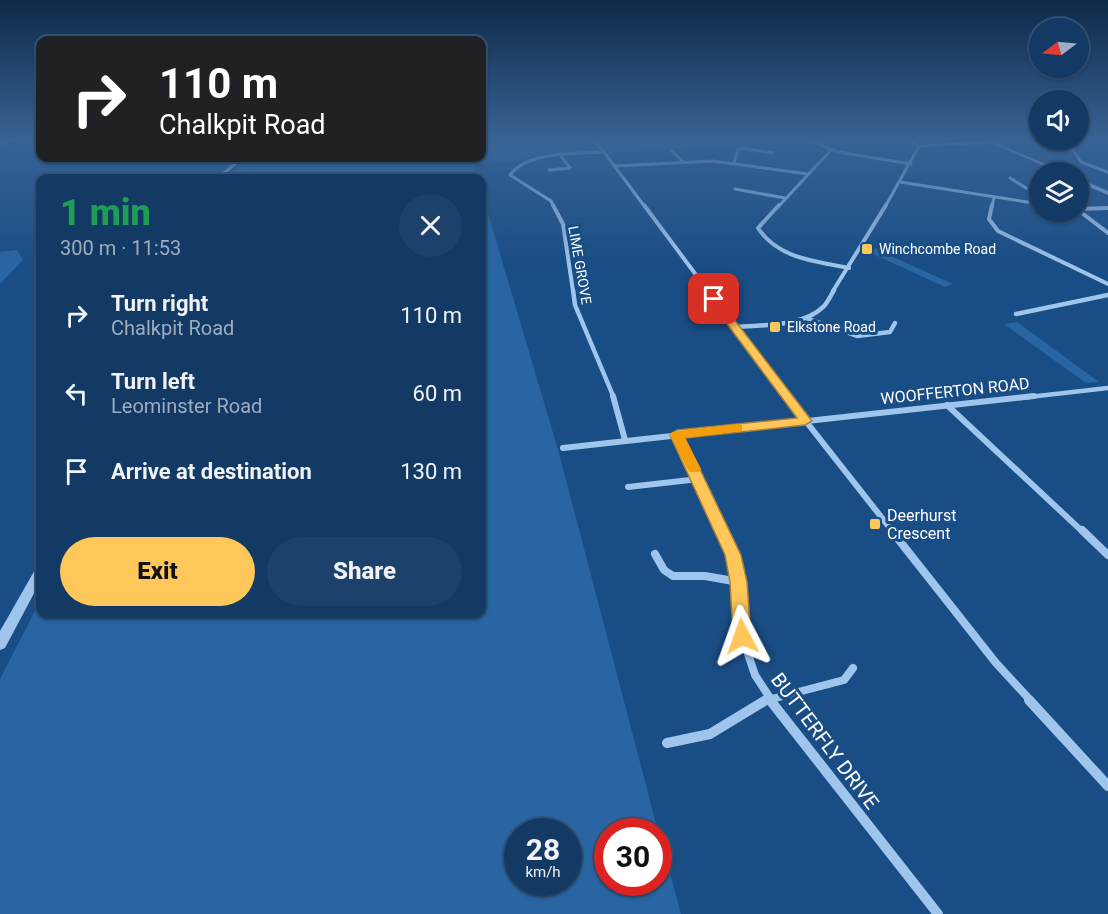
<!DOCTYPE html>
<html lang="en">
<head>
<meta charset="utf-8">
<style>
	:root { --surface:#133a64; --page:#1c416a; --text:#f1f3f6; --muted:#9dadbf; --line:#325478; --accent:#ffc75a }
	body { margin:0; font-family:Roboto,sans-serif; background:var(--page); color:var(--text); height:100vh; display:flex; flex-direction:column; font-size:22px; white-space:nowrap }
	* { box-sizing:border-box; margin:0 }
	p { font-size:20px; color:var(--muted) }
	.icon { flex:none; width:33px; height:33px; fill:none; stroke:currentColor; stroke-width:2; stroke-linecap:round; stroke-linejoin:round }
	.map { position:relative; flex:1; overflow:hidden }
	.drawer { position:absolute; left:36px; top:174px; width:450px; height:444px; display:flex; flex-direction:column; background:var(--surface); border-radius:12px; box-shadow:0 2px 4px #0004,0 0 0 2px var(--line) }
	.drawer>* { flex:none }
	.banner { position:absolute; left:36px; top:36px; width:450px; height:126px; border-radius:12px; box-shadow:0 2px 4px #0004,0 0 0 2px var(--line); background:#202124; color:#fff; overflow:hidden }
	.needle { width:39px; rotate:254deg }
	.buttons { position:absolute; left:1029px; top:18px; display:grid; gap:12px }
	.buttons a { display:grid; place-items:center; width:60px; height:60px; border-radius:50%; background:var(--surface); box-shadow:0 2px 4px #0004,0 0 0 2px var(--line); font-size:30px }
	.speed { position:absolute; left:504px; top:818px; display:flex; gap:12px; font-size:30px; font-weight:700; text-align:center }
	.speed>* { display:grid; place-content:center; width:78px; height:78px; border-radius:50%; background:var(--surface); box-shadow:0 2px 4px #0004,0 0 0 2px var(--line); line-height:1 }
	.speed small { font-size:15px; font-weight:400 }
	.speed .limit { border:9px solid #d22; background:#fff; color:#111 }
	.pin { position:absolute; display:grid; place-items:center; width:51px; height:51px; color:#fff; margin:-26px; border-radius:12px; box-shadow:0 3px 9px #0006 }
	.me { position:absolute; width:66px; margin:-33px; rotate:356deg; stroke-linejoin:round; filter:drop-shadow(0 0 4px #0008) }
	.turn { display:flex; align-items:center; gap:21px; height:126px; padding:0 24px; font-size:27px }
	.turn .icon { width:78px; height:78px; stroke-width:2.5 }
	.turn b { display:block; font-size:42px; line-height:51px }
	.round { display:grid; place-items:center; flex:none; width:63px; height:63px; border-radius:32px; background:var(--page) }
	.summary { display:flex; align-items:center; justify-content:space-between; height:102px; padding:0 24px }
	h1 { font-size:36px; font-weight:800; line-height:45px; color:#1e9e55 }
	.button { display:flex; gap:12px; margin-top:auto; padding:12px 24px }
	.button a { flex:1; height:69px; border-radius:36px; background:var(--accent); color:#111; font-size:24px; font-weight:800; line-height:69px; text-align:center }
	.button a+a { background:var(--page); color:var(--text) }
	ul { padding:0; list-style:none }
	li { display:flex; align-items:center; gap:18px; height:78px; padding:0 24px }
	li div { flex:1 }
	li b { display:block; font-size:22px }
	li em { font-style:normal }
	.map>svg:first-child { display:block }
	.green { fill:#2865a2; fill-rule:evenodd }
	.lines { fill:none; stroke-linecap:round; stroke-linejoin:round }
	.minor-far5 { stroke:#9fc5ec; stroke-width:3 }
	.minor-far4 { stroke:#9fc5ec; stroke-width:4 }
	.minor-far3 { stroke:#9fc5ec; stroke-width:4.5 }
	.minor-far2 { stroke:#9fc5ec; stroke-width:6 }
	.minor-far1 { stroke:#9fc5ec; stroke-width:8 }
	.minor { stroke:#9fc5ec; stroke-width:10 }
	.tertiary { fill:#9fc5ec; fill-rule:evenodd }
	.secondary { fill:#cbe1f9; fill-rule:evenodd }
	.route { fill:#ffc75a; stroke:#a6813a; stroke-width:1.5 }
	.slow { fill:#f59e0b }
	.poi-dot { fill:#ffc75a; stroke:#194d85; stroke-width:2 }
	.labels { text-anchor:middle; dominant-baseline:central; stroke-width:6; stroke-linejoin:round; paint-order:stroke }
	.far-poi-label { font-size:14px; fill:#fff; stroke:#194d85; text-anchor:start }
	.far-street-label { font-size:14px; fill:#fff; stroke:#194d85 }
	.street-label { font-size:16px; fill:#fff; stroke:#194d85 }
	.poi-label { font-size:16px; fill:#fff; stroke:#194d85; text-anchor:start }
	.near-street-label { font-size:20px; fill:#fff; stroke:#194d85 }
</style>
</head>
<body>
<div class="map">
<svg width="1108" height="914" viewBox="0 0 1108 914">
	<rect width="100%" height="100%" fill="#194d85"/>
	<g class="green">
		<path d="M482 139H801L807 142 532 156 518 161 474 164 477 178H225L248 158H482Z"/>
		<path d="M482 193 559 453 658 831H608V882H658L659 832 681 914H0V679L40 601V614H482ZM518 831H568V882H518Z"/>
		<path d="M873 248 953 284 945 287 869 252Z"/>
		<path d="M17 250 23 260 0 284V252Z"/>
		<path d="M1017 322 1099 382 1086 383 1004 324Z"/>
	</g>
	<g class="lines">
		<g class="minor-far5">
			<path d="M589 139 601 148 645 207"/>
			<path d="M806 139 838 152 911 164"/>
			<path d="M905 139 919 146"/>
			<path d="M1046 140 1073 150 1081 162 1108 172"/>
			<path d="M919 146 992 142"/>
			<path d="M672 151 683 162"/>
			<path d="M734 162 738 150 743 148 772 153"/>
			<path d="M614 166 713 161 808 174"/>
			<path d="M549 170 570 168 561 156"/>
			<path d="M1010 178 1036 194 1038 204"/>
			<path d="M900 182 1040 204"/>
			<path d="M735 189 785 198"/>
			<path d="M554 207 551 201 510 175C528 151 576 154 604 152"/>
			<path d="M778 207 830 151"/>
			<path d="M885 207 919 146"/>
			<path d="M992 207 994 197"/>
		</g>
		<g class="minor-far4">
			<path d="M553 205 563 224 573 291"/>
			<path d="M644 205 708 291"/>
			<path d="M779 205 758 228C778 259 816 261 849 268"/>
			<path d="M992 205 989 219 998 231 1108 284"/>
			<path d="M1078 209 1108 208"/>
			<path d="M1078 210 1108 233"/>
			<path d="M833 291 886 205"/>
		</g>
		<g class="minor-far3">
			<path d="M573 290 575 305 614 398"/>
			<path d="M707 290 788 398"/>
			<path d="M1016 314 1108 295"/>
			<path d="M806 318 857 336 890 332 895 323"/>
			<path d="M734 327C761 325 804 327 824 306 828 302 831 295 834 290"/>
			<path d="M1020 398 1108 388"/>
		</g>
		<g class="minor-far2">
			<path d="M613 396 625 440"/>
			<path d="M786 396 893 532"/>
			<path d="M947 405 1083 532"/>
			<path d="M677 435 722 532"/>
			<path d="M563 448 1034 396"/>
			<path d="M628 487 699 479"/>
		</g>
		<g class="minor-far1">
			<path d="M721 530 733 556 739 582 742 636 755 675 772 701"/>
			<path d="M891 530 996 663 1031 701"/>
			<path d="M1082 530 1108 555"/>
			<path d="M655 554 664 570 673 576H705L739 582"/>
			<path d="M764 701 844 680 853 668"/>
		</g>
		<g class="minor">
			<path d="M770 700 938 914"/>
			<path d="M1029 700 1108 786"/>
			<path d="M667 743 710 734 766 700"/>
		</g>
		<g class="tertiary">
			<path d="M982 139H988L1064 172H1058Z"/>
			<path d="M240 158H245L220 178H215Z"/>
			<path d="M1078 178 1108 191V195L1078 182Z"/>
			<path d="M40 566V582L5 648 0 650V631L36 568Z"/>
		</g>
		<path class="secondary" d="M10 139H19L0 145V141Z"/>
	</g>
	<linearGradient id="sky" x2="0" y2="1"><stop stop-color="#0e2a49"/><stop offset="0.52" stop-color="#386294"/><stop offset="1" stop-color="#386294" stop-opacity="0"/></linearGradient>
	<rect width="1108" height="267" fill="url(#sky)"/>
	<path class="route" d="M710 297H717L812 421 805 425 685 438 741 555 747 582 751 636 749 641 742 643 736 641 733 636 730 582 725 555 670 435 677 430 797 418 710 301Z"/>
	<path class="slow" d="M738 424 742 425V431L685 438 701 469 699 472H689L670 435 672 432Z"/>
	<g class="poi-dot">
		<rect x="861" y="243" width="12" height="12" rx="3"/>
		<rect x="769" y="321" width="12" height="12" rx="3"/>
		<rect x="869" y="518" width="12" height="12" rx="3"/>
	</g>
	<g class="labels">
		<g class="far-poi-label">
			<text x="879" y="249">Winchcombe Road</text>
			<text x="787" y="327">Elkstone Road</text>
		</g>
		<g class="far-street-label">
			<text transform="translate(580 265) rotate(80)">LIME GROVE</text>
		</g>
		<g class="street-label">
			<text transform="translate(955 391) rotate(-6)">WOOFFERTON ROAD</text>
		</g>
		<g class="poi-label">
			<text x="887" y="515">Deerhurst<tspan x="887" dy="18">Crescent</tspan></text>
		</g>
		<g class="near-street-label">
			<text transform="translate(825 741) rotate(53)">BUTTERFLY DRIVE</text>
		</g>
	</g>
</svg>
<div class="buttons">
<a><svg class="needle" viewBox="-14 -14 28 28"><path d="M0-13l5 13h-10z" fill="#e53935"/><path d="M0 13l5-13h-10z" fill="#9dadbf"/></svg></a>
<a><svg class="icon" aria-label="sound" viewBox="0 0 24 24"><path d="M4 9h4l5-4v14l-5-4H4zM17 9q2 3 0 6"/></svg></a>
<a><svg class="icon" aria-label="layers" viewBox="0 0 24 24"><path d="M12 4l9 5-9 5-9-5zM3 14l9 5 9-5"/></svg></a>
</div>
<div class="speed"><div>28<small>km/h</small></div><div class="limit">30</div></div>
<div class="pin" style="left:714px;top:299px;background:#d93025"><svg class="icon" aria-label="arrive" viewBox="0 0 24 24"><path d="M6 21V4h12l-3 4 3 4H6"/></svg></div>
<svg class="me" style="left:742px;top:636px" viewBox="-20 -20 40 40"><path d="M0-17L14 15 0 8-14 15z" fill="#ffc75a" stroke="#fff" stroke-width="4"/></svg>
<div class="banner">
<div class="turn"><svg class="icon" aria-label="right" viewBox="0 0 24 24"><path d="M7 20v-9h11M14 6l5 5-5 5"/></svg><div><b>110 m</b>Chalkpit Road</div></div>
</div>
<section class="drawer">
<div class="summary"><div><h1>1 min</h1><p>300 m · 11:53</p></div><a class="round"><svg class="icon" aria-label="close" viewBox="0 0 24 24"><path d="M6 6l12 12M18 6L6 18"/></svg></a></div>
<ul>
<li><svg class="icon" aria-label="right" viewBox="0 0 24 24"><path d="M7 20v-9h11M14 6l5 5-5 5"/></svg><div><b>Turn right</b><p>Chalkpit Road</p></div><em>110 m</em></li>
<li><svg class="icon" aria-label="left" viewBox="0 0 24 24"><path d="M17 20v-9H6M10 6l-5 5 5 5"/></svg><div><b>Turn left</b><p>Leominster Road</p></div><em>60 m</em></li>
<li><svg class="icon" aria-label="arrive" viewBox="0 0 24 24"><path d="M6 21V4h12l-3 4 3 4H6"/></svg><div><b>Arrive at destination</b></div><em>130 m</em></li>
</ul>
<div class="button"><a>Exit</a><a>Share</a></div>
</section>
</div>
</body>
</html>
